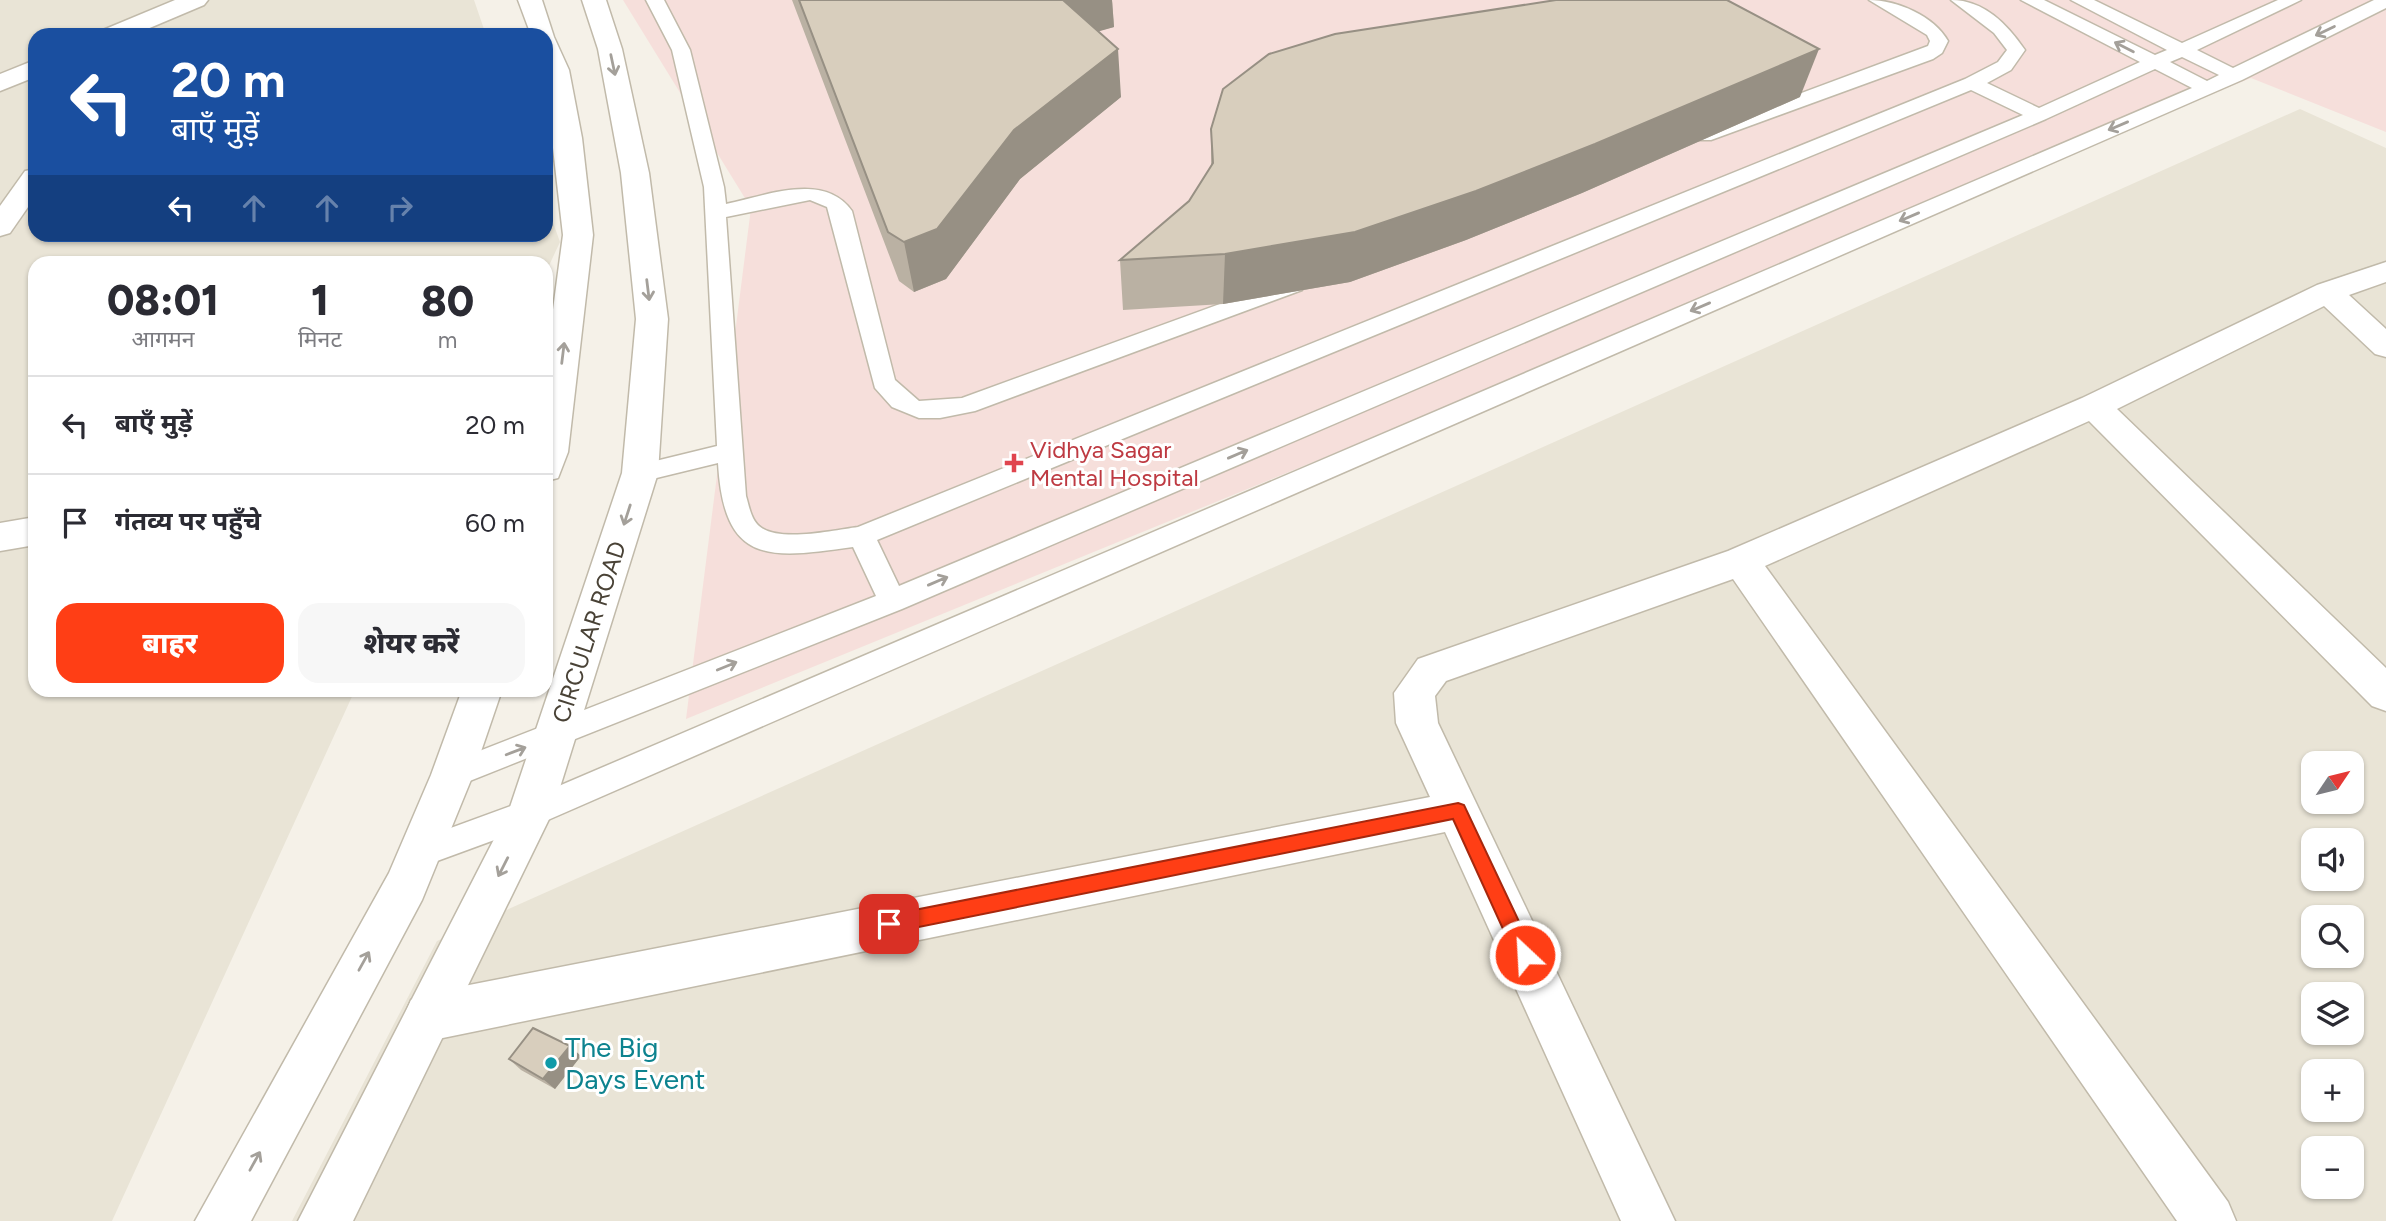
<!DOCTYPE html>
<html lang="hi">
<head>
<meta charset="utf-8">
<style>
	:root { --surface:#fff; --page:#f7f7f7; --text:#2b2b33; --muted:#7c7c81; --line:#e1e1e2; --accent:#ff3e15 }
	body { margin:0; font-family:Figtree,"Noto Sans Devanagari",sans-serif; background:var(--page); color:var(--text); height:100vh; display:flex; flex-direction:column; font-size:26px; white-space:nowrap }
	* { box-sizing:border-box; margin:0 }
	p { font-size:23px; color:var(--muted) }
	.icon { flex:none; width:38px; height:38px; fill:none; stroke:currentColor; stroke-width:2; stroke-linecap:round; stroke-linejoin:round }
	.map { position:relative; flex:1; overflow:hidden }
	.side { position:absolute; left:28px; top:256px; width:525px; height:441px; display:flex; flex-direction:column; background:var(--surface); border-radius:21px; box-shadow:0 2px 5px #0004 }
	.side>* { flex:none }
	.guide { position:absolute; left:28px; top:28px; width:525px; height:214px; border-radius:21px; box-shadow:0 2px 5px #0004; background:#1a4fa0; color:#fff; overflow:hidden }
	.needle { width:46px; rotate:55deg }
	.buttons { position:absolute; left:2301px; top:751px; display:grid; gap:14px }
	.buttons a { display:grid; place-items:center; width:63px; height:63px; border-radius:14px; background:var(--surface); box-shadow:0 2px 5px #0004; font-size:35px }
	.pin { position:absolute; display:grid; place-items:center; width:60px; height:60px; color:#fff; margin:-30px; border-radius:14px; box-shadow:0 4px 10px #0006 }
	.me { position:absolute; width:77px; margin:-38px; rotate:335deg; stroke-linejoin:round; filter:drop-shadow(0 0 5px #0008) }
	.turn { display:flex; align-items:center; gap:24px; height:147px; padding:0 28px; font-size:32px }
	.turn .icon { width:91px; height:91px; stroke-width:2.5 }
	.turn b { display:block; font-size:49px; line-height:60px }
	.lanes { display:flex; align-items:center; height:66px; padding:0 28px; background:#0003; justify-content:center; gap:35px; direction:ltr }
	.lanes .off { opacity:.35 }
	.eta { display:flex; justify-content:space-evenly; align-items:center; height:119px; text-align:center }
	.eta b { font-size:42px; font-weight:800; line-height:49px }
	.primary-button { display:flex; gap:14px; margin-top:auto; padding:14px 28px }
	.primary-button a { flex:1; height:80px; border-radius:21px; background:var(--accent); color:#fff; font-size:28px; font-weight:800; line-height:80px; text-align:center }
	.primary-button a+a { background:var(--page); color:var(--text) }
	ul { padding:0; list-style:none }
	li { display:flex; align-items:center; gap:21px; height:98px; padding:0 28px; border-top:2px solid var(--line) }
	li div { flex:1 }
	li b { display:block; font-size:26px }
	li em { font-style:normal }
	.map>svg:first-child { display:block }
	.residential { fill:#e9e4d6; fill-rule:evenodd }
	.medical { fill:#f6dfdb }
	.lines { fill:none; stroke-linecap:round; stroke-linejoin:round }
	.service-casing { stroke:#c1baaa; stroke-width:3 }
	.minor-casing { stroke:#c1baaa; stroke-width:3 }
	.tertiary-casing { stroke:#c1baaa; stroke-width:3 }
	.service { fill:#fff; fill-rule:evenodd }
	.minor { fill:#fff; fill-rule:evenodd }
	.tertiary { fill:#fff; fill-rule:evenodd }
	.wall { fill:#bab1a3 }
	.shaded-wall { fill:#979084 }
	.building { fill:#d8cebd; stroke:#979084; stroke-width:2 }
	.oneway { stroke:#a4a09a }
	.route { fill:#ff3e15; stroke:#a6280e; stroke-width:2 }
	.health-dot { fill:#e0444e; stroke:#fff; stroke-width:2.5 }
	.culture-dot { fill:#0f9aa8; stroke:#fff; stroke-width:2.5 }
	.labels { text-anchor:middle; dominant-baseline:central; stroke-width:6; stroke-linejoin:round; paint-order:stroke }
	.health-label { font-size:24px; fill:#be3a42; stroke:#fff; text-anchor:start }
	.street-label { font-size:24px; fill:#494236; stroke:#fff }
	.near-culture-label { font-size:28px; fill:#0d838f; stroke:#fff; text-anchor:start }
</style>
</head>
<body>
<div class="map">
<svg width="2386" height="1221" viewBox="0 0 2386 1221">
	<rect width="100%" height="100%" fill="#f5f1e8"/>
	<g class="residential">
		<path d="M0 0H474L486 35H35V234H546V203L560 242 546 272V262H35V690H355L112 1221H0Z"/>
		<path d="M2300 109 2386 148V1221H292L437 941ZM2314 763H2352V802H2314ZM2314 840H2352V878H2314ZM2314 917H2352V956H2314ZM2314 994H2352V1032H2314ZM2314 1071H2352V1110H2314ZM2314 1148H2352V1186H2314Z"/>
	</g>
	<path class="medical" d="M623 0H2386V132L2251 78 686 719 751 208Z"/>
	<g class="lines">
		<defs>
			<g id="service">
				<path d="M646 0H664L690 50 724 187 726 204C765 196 824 171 852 211L895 380 919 401 962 398 1286 280 1294 278 1305 285 1302 290 975 411 940 418H919L892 407 875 388 827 207 810 200 726 217 746 496C749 506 751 519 759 526 778 543 835 530 858 527L1965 79 1998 62 2007 50 1994 33 1951 0C1984 0 2007 24 2025 50L2011 70 1987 83 2039 108 2140 62 2021 0H2044L2155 55 2167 50 2071 0H2094L2182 43 2278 0H2301L2197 50 2233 68 2374 0H2386V8L2242 80 541 823 418 868 407 864 402 854 407 844 519 803 2192 88 2155 69 2046 119 902 609 452 788 441 784 437 775 441 766 876 596 853 547C768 559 724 565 718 463L640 482 631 479 627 473 631 467 717 446 704 187 672 50ZM2182 57 2219 75 2207 81 2170 62ZM1971 90 2023 115 899 586 877 540Z"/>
				<path d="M1869 0C1897 0 1934 16 1948 41L1942 53 1933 59 1711 140H1697L1694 136 1697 132 1928 46 1930 41 1927 35Z"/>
			</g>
			<g id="minor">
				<path d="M35 169V197L10 233 0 236V206L25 171Z"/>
				<path d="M2386 262V282L2349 295 2386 329V357L2375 354 2324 306 2117 409 2386 668V711L2372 706 2089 421 1765 566 2228 1202 2236 1221H2177L1733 579 1446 681 1435 696 1438 723 1675 1221H1621L1445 832 428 1041 411 1034 404 1017 411 1000 428 993 1430 797 1396 723 1394 693 1418 659 1728 551 2082 398 2317 285Z"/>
				<path d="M35 517V545L0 551V523Z"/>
			</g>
			<g id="tertiary">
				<path d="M175 0H208L204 5 133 35H100L103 30Z"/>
				<path d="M518 0H542L554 37 569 70 582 138 593 235 568 452 558 478 546 481V362L563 235 546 87V35H531Z"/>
				<path d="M582 0H606L622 49 649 173 668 319 658 473 552 813 353 1221H298L509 810 622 473 636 319 621 173 598 49Z"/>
				<path d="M35 60V77L0 91V74Z"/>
				<path d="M462 690H502L473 775 422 900 251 1221H195L389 873 431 775Z"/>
			</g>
		</defs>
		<use href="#service" class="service-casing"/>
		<use href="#minor" class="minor-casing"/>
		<use href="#tertiary" class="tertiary-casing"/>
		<use href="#service" class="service"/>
		<use href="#minor" class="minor"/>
		<use href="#tertiary" class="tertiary"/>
	</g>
	<g class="wall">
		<path d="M792 0H1112L1114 27 1098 31 1121 97 1020 179 946 279 914 292 899 281Z"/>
		<path d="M1800 97 1582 193 1466 240 1350 282 1223 304 1123 310 1120 260 1189 201 1211 166V129Z"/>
		<path d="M581 1056 555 1089 521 1070 509 1059Z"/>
	</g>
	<g class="shaded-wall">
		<path d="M1058 0H1112L1114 27 1062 42Z"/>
		<path d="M1118 49 1121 97 1020 179 946 279 914 292 904 242 1014 130Z"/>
		<path d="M1819 49 1800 97 1582 193 1466 240 1350 282 1223 304 1225 254Z"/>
		<path d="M570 1046 581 1056 555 1089 543 1079Z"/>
	</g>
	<g class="building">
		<path d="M799 0H1063L1118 49 1014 130 937 229 904 242 888 232Z"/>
		<path d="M1556 0H1727L1819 49 1595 144 1476 191 1355 232 1225 254 1120 260 1189 201 1213 163 1211 129 1223 89 1269 54 1335 34Z"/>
		<path d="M533 1028 570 1046 543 1079 509 1059Z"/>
	</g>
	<defs><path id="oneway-shaft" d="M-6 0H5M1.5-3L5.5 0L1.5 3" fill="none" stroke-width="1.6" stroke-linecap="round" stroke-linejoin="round" transform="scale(1.75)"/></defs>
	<g class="oneway">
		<use href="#oneway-shaft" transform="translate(2325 31) rotate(154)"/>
		<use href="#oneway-shaft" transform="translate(2124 47) rotate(-153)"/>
		<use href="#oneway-shaft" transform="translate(613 65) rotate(78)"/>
		<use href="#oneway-shaft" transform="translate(2118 126) rotate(157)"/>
		<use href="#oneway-shaft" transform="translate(1909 217) rotate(157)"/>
		<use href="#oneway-shaft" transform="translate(648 290) rotate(83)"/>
		<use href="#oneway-shaft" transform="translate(1700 307) rotate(157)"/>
		<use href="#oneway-shaft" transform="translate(563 353) rotate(-83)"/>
		<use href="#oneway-shaft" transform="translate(1238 454) rotate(-23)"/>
		<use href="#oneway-shaft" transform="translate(627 515) rotate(108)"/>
		<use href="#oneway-shaft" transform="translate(938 581) rotate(-23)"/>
		<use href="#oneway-shaft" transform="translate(727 666) rotate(-22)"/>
		<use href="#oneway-shaft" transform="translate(516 751) rotate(-21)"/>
		<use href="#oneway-shaft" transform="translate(503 867) rotate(117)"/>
		<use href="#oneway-shaft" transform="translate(364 961) rotate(-61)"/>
		<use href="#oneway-shaft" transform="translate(255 1161) rotate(-61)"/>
	</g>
	<path class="route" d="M1458 803 1464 805 1532 949 1535 955 1532 962 1525 964 1518 962 1453 819 889 933 882 931 879 924 882 918 889 915Z"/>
	<path class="health-dot" d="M1010.5 452.5h7v7h7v7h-7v7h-7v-7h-7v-7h7z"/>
	<circle class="culture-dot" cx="551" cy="1063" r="7"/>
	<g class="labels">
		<g class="health-label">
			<text x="1030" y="449">Vidhya Sagar<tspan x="1030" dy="28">Mental Hospital</tspan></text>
		</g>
		<g class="street-label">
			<text transform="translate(589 632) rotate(-72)">CIRCULAR ROAD</text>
		</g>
		<g class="near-culture-label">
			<text x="565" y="1047">The Big<tspan x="565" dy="32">Days Event</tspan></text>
		</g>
	</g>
</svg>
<div class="buttons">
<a><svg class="needle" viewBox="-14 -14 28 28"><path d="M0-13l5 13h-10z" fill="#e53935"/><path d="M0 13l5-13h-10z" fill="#7c7c81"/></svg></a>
<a><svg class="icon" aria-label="sound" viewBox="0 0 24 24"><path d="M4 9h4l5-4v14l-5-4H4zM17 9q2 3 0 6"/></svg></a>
<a><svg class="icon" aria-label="search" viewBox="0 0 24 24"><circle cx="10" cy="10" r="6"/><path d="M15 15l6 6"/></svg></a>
<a><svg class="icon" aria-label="layers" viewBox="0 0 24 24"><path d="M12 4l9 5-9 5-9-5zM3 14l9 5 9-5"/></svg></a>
<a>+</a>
<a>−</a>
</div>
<div class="pin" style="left:889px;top:924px;background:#d93025"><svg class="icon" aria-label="arrive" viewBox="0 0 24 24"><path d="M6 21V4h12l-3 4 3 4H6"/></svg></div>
<svg class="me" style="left:1525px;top:955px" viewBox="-20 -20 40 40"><circle r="17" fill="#ff3e15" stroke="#fff" stroke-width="3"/><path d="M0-11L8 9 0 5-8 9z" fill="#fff"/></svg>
<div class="guide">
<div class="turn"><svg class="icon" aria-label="left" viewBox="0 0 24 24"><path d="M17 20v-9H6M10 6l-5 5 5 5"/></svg><div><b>20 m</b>बाएँ मुड़ें</div></div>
<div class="lanes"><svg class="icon" aria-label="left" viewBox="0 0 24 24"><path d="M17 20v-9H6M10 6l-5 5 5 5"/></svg><svg class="icon off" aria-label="ahead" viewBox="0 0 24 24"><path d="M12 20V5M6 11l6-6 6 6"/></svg><svg class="icon off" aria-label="ahead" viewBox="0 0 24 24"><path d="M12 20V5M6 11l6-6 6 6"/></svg><svg class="icon off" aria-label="right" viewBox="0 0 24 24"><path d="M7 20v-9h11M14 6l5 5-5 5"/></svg></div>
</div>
<section class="side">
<div class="eta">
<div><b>08:01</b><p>आगमन</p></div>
<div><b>1</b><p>मिनट</p></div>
<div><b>80</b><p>m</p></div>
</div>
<ul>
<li><svg class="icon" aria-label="left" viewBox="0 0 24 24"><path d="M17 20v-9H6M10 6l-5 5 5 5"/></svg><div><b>बाएँ मुड़ें</b></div><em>20 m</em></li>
<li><svg class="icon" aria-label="arrive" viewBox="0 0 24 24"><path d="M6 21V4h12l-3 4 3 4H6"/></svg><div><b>गंतव्य पर पहुँचे</b></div><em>60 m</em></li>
</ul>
<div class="primary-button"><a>बाहर</a><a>शेयर करें</a></div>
</section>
</div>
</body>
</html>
